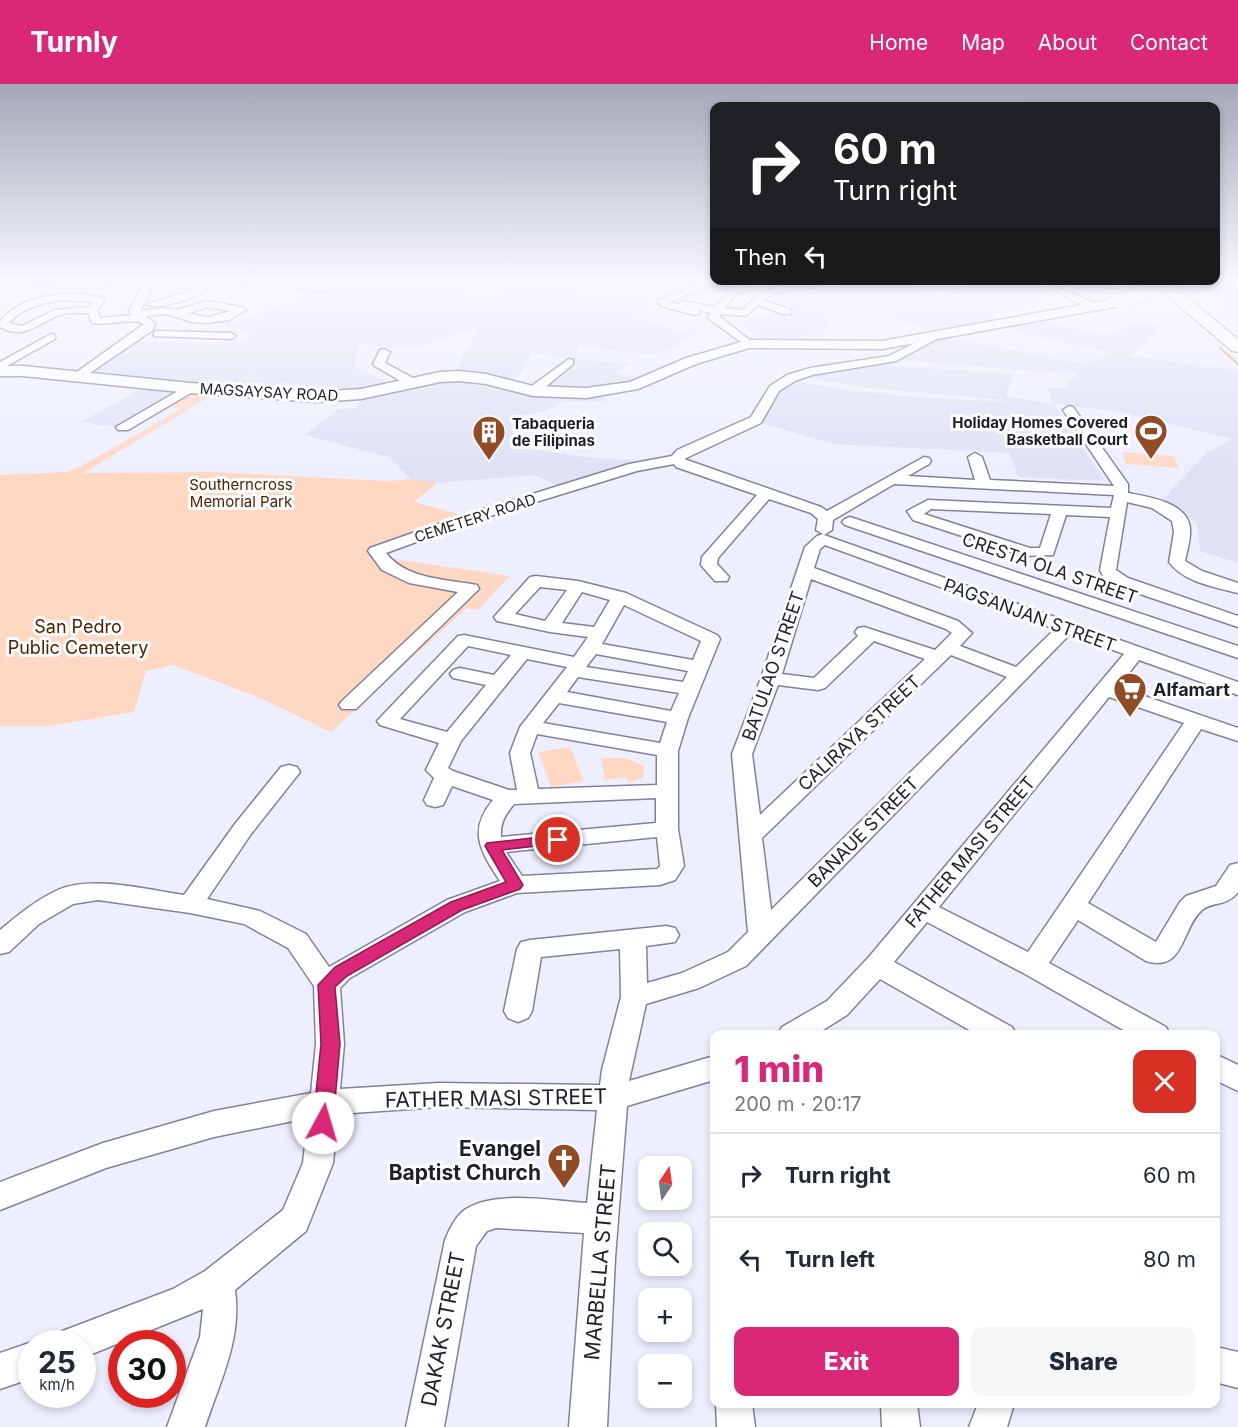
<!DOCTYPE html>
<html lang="en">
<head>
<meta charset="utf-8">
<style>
	:root { --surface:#fff; --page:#f6f6f7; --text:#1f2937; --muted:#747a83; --line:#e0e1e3; --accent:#db2777 }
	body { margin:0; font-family:Inter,sans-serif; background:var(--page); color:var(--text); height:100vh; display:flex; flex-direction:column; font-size:22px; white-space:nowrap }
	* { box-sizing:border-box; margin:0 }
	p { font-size:20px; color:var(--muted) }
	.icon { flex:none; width:33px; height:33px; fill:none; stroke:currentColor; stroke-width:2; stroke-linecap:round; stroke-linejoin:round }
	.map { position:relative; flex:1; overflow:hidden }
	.side { position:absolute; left:710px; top:946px; width:510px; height:378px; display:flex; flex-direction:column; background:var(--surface); border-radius:12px; box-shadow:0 3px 9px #0003 }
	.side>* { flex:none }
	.top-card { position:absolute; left:710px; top:18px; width:510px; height:183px; border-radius:12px; box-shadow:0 3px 9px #0003; background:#202124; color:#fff; overflow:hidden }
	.needle { width:39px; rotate:13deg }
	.controls { position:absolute; left:638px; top:1072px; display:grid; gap:12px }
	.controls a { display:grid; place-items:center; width:54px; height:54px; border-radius:12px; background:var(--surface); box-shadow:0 3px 9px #0003; font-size:30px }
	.speed { position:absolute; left:18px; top:1246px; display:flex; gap:12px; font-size:30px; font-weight:700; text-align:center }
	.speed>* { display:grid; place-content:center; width:78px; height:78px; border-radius:50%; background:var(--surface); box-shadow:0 3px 9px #0003; line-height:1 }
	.speed small { font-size:15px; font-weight:400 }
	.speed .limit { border:9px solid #d22; background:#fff; color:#111 }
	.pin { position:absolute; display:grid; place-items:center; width:51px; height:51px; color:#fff; margin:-26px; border:3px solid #fff; border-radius:50%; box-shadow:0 2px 6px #0007 }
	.me { position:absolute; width:66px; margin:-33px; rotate:6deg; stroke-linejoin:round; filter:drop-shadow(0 0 4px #0008) }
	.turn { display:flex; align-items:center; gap:21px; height:126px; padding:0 24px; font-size:27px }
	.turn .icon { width:78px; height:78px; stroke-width:2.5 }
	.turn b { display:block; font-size:42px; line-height:51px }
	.then { display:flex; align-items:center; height:57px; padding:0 24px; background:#0003; gap:12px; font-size:22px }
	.round { display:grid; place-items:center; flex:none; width:63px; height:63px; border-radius:12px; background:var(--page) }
	.headline { display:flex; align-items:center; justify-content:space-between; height:102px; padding:0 24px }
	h1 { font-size:36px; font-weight:800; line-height:45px; color:var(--accent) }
	.cta { display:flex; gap:12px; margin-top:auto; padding:12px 24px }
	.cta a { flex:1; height:69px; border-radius:12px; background:var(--accent); color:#fff; font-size:24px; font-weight:800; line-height:69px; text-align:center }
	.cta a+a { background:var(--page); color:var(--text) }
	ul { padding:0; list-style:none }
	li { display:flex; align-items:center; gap:18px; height:84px; padding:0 24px; border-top:2px solid var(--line) }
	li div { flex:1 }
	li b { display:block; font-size:22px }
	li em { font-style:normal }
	header { display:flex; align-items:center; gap:36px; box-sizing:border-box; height:84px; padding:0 30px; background:var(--accent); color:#fff }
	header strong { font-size:28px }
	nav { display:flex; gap:33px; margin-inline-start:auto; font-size:21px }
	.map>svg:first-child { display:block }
	.built { fill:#dfe1f5 }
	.green { fill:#ffd8c4 }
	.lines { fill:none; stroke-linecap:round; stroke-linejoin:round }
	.stream { stroke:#dd946d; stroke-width:2 }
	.minor-casing { stroke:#80829a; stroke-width:3 }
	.major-casing { stroke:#80829a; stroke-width:3 }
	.highway-casing { stroke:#80829a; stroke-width:2 }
	.minor { fill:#fff; fill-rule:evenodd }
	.major { fill:#fff; fill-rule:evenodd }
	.highway { fill:#fff; fill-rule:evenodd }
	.major-bridge-casing { stroke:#80829a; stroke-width:15; stroke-linecap:butt }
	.major-bridge { stroke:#fff; stroke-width:14 }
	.route { fill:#db2777; stroke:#8e194d; stroke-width:1.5 }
	.labels { text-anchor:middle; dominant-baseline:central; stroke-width:6; stroke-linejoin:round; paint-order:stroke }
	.far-street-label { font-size:15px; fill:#1e1f29; stroke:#fdfdfd }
	.far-poi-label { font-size:15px; font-weight:bold; fill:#1e1f29; stroke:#fdfdfd; text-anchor:end }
	.far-park-label { font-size:15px; fill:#502203; stroke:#fdfdfd }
	.street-label { font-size:18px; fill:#1e1f29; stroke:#fdfdfd }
	.park-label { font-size:18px; fill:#502203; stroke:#fdfdfd }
	.poi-label { font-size:18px; font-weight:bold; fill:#1e1f29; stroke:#fdfdfd; text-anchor:start }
	.near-street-label { font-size:21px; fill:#1e1f29; stroke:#fdfdfd }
	.near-poi-label { font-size:21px; font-weight:bold; fill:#1e1f29; stroke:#fdfdfd; text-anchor:end }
</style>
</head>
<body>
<header>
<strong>Turnly</strong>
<nav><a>Home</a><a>Map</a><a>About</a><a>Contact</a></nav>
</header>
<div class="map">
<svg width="1238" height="1343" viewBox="0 0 1238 1343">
	<rect width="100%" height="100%" fill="#edefff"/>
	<g class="built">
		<path d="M417 199H440L434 204 507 212 498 199H583L576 213 648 212 651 223 630 231 693 251 678 262 654 271 578 262 576 276 629 279 617 289 640 293 629 300 616 304 539 305 575 276 531 269 522 289 509 297 454 289 478 244 411 265 359 259 354 283 394 300 343 310 280 298 266 307 85 291 136 257 214 260 249 255 251 248 224 242 273 224 303 215 328 211 345 203 414 202Z"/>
		<path d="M973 199H1043L1045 204 1037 206 1053 210 990 234 998 238 938 248 873 227 818 230 830 242 824 250 801 253 806 259 757 256 748 246 751 244 743 238 756 232 802 230 771 218 786 208 839 201 912 200 934 211 949 210Z"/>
		<path d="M1062 199H1114L1121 210 1095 217 1070 208Z"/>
		<path d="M1202 199H1238V229Z"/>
		<path d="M1037 236 1106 251 1139 238 1159 242 1147 260 1129 272 1238 286V479L1200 467 1197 440 1164 414 1206 369 1232 355 1115 327 1054 320 1105 397 1018 393 1010 369 834 360 761 339 776 309 800 298 856 307 915 313 1006 318 1005 316 869 304 801 293 884 281 1014 290 1006 312 1053 320 1048 304H1066L1067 300 1077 290 894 276 937 255 948 253 1083 280 1114 268 1029 251 1002 242Z"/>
		<path d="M452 296 523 310 557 314 601 312 607 317 561 318 549 326 514 334 510 362 584 373 639 377 558 402 535 391 437 399 411 395 389 373 304 351 339 325 356 324 361 313 427 299Z"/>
		<path d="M143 304 179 307 118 343 81 338Z"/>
	</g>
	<g class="green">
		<path d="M187 308 215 309 84 389 212 388 389 397 411 395 437 399 414 418 463 431 435 440 449 446 367 474H387L510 492 478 526 467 524 331 648 260 614 173 581 146 587 134 628 50 642H0V391L66 388 78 384 181 325 164 322Z"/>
		<path d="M1122 368 1174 372 1179 384 1126 380Z"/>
		<path d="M570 663 584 697 551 703 538 668Z"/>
		<path d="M601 674H625L644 682 643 694 628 698 625 693 605 696Z"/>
	</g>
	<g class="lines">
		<path class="stream" d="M1220 264 1238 280"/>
		<defs>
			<g id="minor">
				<path d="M27 199H120L98 205 32 202Z"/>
				<path d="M144 199H154L140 227 162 224 177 226 207 217 241 223 246 226 229 236 208 239 192 238 167 230 145 232 155 239 153 246 78 297 72 293 74 290 144 240C132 233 109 242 92 239L88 229C80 229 71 228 63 230 41 236 25 258 0 243V237C23 209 70 206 104 214L105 216 97 226 100 234 132 231 129 227ZM62 216 93 218 89 223 55 226 22 242 9 239C22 223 43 219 62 216ZM207 223 231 227 208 233 186 230Z"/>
				<path d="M180 199H193L207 206C197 213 157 227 147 220L193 206Z"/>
				<path d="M237 199H249L244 202Z"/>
				<path d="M286 199 333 200 338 203C327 211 297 206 286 199Z"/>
				<path d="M702 199H715L669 218 678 220 683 217 715 223 730 206 740 202 742 199H752L747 206 736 210 725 224 743 226C765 201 788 197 821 199L816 202 776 208 763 216 791 226V230H783L758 221 746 232 721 230 719 232 752 258 754 260 748 263 709 235 708 233 711 229 699 226V230L695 231 661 222 657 217Z"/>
				<path d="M1048 199H1058L1067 207 1104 223C1093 231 1057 209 1048 199Z"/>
				<path d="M940 246 944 247V251L896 277 812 291 795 297 779 307 761 339 684 375 821 423 827 427 924 373 929 374 931 377 929 380 908 392 975 396 968 373 975 369 982 373 990 396 1114 402 1063 326 1069 322 1073 323 1128 400V409C1149 413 1187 418 1190 444 1191 455 1187 467 1185 477L1202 487 1238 499V509C1215 503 1183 498 1169 478L1174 448 1172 437 1152 424 1127 418 1116 486 1128 494 1238 532V543L1116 502 1105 496 1100 486 1110 433 1066 431 1053 471 1023 472 913 436 907 427 928 416 1111 424 1114 411 894 400 833 436 832 446 824 451 1238 598V611L1139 576 1118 603 1238 644V657L1201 645 1088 819 1156 858 1180 818 1186 812 1216 802 1230 781 1238 779V808C1226 823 1213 817 1202 826 1181 844 1185 889 1146 877L1078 836 1049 879 1166 943 1170 951H1132L1025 890 927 838 894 878 1012 943 1016 951H978L880 895 847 931 815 951H778L782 943 827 917 868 874 1124 570 1070 550 746 882 699 904 646 920 629 997 714 972V996L627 1022 615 1174 607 1343H569L584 1149 496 1144 487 1147 476 1162 444 1343H406L445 1156C449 1146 456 1131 466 1125 496 1106 553 1117 587 1119L597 1026 439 1023 338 1030 333 1079 306 1147 235 1206C242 1255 220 1297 205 1343H167L200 1253 203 1225 82 1274V1260H54L60 1248 173 1205 205 1187 283 1126 303 1079 308 1034 214 1053 106 1084 0 1126V1098L103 1059 214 1027 311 1009 316 960 314 902 288 864 244 840 190 829 98 816 73 820 39 840 9 868 0 870V846C18 831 36 816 58 806 91 791 148 806 184 811L235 740 281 683 289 681 297 683 300 688 251 750 207 815 260 827 306 850 329 883 447 816 500 797C481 768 467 747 493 716L452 702 443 721 435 723 427 721 424 716 434 694 426 686 439 659 380 641 377 637 458 552 464 551 574 573 588 553 550 548 497 537 494 533 530 493 536 492 578 497 626 509 717 551 720 555 688 634 678 667V745L684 782 675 796 660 801 517 809 465 828 350 894 340 904 344 960 340 1005 439 999 600 1001 602 986 621 913 620 865 541 873 532 927 528 934 518 938 508 934 504 927 517 865 521 858 530 856 666 842 675 844 679 851 675 858 646 862 647 899 682 889 728 868 748 848 732 670 761 594 805 463 817 452 823 450 816 446 818 435 811 429 769 415 718 474 717 480 729 493 727 497H715L701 481 702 473 757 411 676 383 674 380 637 387 471 438 386 469C405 494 442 495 471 500L477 501 479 505 356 625H342L339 621 342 617 458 508 409 499 382 486 368 467 370 464 461 432 629 380 672 372 677 366 751 333 770 302 787 291 810 284 889 272ZM931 425 1051 430 1040 464H1030L924 430ZM825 461 1055 545 1016 583 960 562 972 549 958 537 814 484 820 465ZM811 495 946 545 952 549 935 566 864 543 858 544 855 548 858 552 814 594 782 590ZM540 503 567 506 545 537 515 530ZM582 508 610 516 594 543 562 539ZM624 521 701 557 693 576 602 560ZM874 557 925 575 760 731 752 670 778 601 818 606 825 604ZM468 562 511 571 494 591 460 584 453 586 450 590 453 594 486 601 447 648 400 635ZM596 570 688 587 683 598 586 583ZM951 571 1007 593 771 826 762 754ZM527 575 567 583 520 643 510 669 517 706H509L453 687 448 684 461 657ZM578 593 679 609 671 627 567 608ZM1109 613 1184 639 1028 868 939 823ZM559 619 667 638 660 659 543 639ZM537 650 657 671V701L538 705 530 669ZM656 714V739L501 753C500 739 505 731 514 720ZM657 753 660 782 657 785 522 792 506 768Z"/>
				<path d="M158 247 231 249 236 252 231 255 154 252V248Z"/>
				<path d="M51 250 55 251V255L0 286V278Z"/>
				<path d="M384 265 390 268 385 279 417 296V302H409L375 282 373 280 380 266Z"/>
				<path d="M569 275 573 276V280L537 310H529V304Z"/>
				<path d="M190 300 194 301V307L128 346H118L116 343Z"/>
				<path d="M850 433 1238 562V574L845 441 842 438 845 435Z"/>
				<path d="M1215 970 1238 981V1007L1215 996Z"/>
				<path d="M32 1258 36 1260H32V1294L0 1305V1269Z"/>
				<path d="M1216 1263 1238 1268V1304L1215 1298Z"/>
				<path d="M716 1320H752L755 1343H717Z"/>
				<path d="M881 1320H917L920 1343H882Z"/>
				<path d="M978 1320H1014L1007 1343H969Z"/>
			</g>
			<path id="major" d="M1120 214 1126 218 1125 221 882 265 749 264 696 280 638 305 586 314 533 312 486 300 459 297 440 298 361 315 316 318 190 309 23 292H0V282H23L190 299 316 308 361 305 440 288 459 287 486 290 533 302 586 304 630 298 686 274 748 256 882 257Z"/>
			<path id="highway" d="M1145 199H1170L1238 255V268L1232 267 1158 204 1107 225H1097L1094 222 1097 219Z"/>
		</defs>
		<use href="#minor" class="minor-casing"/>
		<use href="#major" class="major-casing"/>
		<use href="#highway" class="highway-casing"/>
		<use href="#minor" class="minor"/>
		<use href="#major" class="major"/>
		<use href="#highway" class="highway"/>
		<defs>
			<path id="major-bridge" d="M1120 218 1167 199"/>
		</defs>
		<use href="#major-bridge" class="major-bridge-casing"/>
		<use href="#major-bridge" class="major-bridge"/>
	</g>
	<linearGradient id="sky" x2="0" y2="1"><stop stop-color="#a3a7b7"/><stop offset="0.51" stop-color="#f7f8ff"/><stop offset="1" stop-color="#f7f8ff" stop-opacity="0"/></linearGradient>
	<rect width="1238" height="387" fill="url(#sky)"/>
	<path class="route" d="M558 751 563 752 565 756 563 759 502 766 523 801 520 805 462 826 347 892 335 903 340 960 333 1039 330 1044 323 1047 316 1044 313 1039 321 960 318 901 335 883 451 818 506 798 485 762 487 759Z"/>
	<defs>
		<symbol id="stadium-pin" viewBox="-11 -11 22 30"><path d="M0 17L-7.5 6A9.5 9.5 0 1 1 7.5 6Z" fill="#924c23" stroke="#fdfdfd"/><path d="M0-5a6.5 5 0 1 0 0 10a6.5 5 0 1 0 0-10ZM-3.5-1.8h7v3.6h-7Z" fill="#fff"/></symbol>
		<symbol id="building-pin" viewBox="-11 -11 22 30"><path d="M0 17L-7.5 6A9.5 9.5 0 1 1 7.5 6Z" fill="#924c23" stroke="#fdfdfd"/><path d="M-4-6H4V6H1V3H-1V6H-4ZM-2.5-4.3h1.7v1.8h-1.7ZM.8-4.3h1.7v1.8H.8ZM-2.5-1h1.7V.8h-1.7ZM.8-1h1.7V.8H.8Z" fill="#fff"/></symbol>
		<symbol id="supermarket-pin" viewBox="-11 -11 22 30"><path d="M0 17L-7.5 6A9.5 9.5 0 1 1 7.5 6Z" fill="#924c23" stroke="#fdfdfd"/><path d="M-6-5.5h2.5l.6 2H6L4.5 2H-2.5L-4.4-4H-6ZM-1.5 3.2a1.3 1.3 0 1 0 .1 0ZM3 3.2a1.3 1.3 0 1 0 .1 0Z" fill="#fff"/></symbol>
		<symbol id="church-pin" viewBox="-11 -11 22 30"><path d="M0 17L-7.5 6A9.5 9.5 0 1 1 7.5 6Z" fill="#924c23" stroke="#fdfdfd"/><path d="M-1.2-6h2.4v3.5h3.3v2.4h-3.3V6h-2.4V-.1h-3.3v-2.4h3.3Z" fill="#fff"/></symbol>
	</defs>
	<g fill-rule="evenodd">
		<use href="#stadium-pin" x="1132" y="328" width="38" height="52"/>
		<use href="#building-pin" x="470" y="329" width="38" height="52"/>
		<use href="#supermarket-pin" x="1111" y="586" width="38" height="52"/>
		<use href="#church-pin" x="545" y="1057" width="38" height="52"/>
	</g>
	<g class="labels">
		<g class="far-street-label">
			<text transform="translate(269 308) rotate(3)">MAGSAYSAY ROAD</text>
			<text transform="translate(475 434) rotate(-18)">CEMETERY ROAD</text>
		</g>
		<g class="far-poi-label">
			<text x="1128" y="338">Holiday Homes Covered<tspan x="1128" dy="17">Basketball Court</tspan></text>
			<text x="512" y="339" text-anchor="start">Tabaqueria<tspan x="512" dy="17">de Filipinas</tspan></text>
		</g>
		<g class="far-park-label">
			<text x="241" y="400">Southerncross<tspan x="241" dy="17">Memorial Park</tspan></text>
		</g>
		<g class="street-label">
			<text transform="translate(1050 484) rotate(19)">CRESTA OLA STREET</text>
			<text transform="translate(1030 531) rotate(20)">PAGSANJAN STREET</text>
			<text transform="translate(773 582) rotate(-71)">BATULAO STREET</text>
			<text transform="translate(859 649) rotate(-43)">CALIRAYA STREET</text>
			<text transform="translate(863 748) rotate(-45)">BANAUE STREET</text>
			<text transform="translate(970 768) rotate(-50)">FATHER MASI STREET</text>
		</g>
		<g class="park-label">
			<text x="78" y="542">San Pedro<tspan x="78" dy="21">Public Cemetery</tspan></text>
		</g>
		<g class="poi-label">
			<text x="1153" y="605">Alfamart</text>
		</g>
		<g class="near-street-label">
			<text transform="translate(496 1014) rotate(-1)">FATHER MASI STREET</text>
			<text transform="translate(600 1178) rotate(-85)">MARBELLA STREET</text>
			<text transform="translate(443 1245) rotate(-79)">DAKAK STREET</text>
		</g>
		<g class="near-poi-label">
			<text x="541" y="1064">Evangel<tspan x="541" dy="24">Baptist Church</tspan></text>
		</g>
	</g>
</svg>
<div class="controls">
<a><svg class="needle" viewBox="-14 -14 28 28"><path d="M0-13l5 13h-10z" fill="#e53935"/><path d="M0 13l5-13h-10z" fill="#747a83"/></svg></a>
<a><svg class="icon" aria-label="search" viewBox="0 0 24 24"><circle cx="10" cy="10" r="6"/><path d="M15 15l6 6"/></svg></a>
<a>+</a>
<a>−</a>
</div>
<div class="speed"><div>25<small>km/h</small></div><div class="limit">30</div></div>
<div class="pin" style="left:558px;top:756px;background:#d93025"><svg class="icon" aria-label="arrive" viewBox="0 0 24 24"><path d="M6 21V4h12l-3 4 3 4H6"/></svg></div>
<svg class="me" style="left:323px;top:1039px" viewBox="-20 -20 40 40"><circle r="19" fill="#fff"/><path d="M0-13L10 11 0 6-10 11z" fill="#db2777"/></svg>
<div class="top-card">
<div class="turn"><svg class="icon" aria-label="right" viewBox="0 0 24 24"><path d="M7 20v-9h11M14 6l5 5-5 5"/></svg><div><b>60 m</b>Turn right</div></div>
<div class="then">Then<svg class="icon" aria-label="left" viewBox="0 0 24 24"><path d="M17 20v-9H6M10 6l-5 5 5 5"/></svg></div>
</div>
<section class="side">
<div class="headline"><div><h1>1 min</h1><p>200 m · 20:17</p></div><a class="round" style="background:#d93025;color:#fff"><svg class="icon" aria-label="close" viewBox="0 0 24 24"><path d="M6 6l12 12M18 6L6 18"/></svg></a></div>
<ul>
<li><svg class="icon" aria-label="right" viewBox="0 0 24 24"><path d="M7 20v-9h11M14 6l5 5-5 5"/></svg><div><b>Turn right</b></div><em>60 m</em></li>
<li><svg class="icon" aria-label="left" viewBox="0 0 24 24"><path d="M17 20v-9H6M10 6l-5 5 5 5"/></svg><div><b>Turn left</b></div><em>80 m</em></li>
</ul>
<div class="cta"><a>Exit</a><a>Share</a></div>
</section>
</div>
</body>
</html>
